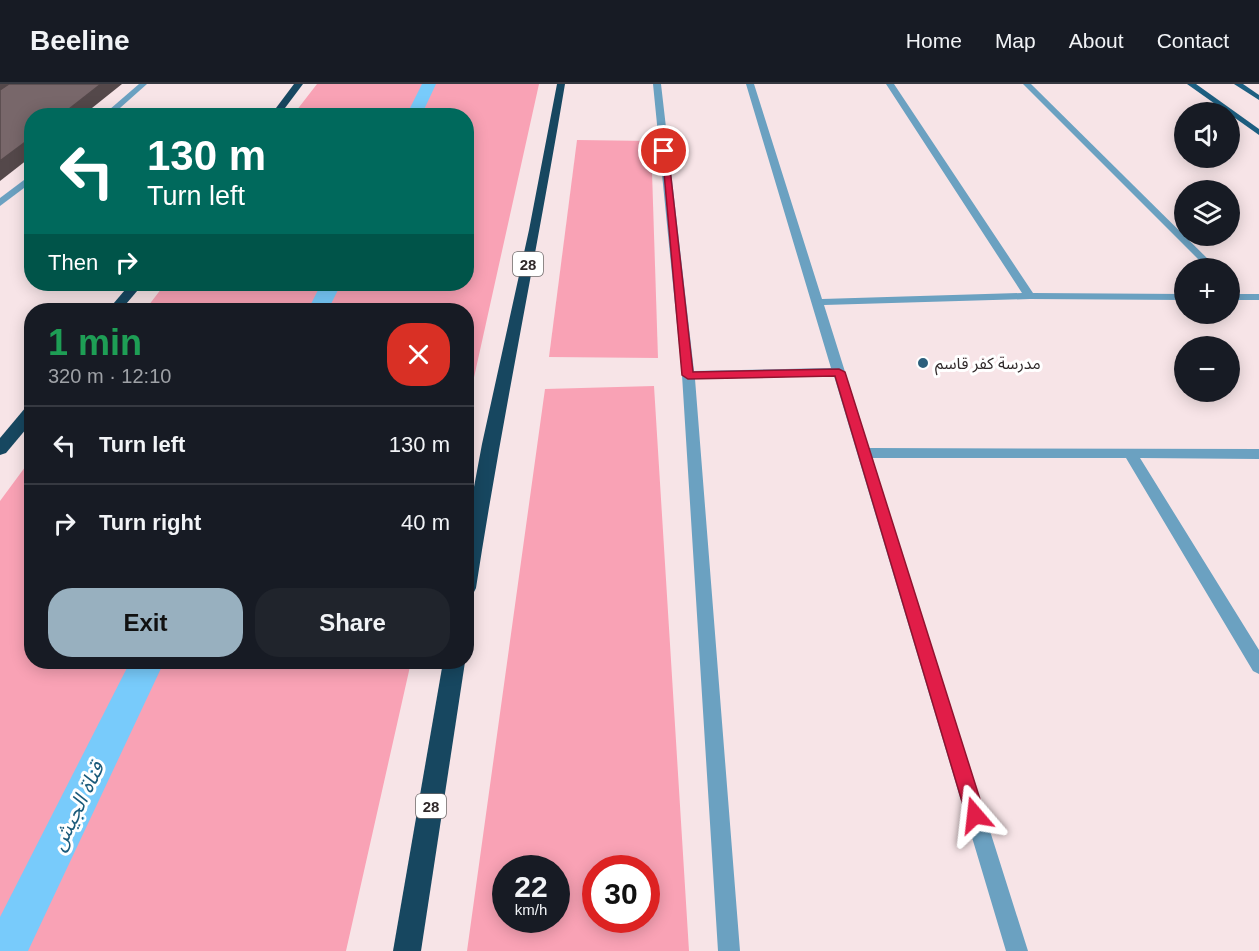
<!DOCTYPE html>
<html lang="en">
<head>
<meta charset="utf-8">
<style>
	:root { --surface:#171b24; --page:#20242c; --text:#f1f3f6; --muted:#9ea1a6; --line:#363941; --accent:#98b0bf }
	body { margin:0; font-family:Arial,"Noto Sans Arabic",sans-serif; background:var(--page); color:var(--text); height:100vh; display:flex; flex-direction:column; font-size:22px; white-space:nowrap }
	* { box-sizing:border-box; margin:0 }
	p { font-size:20px; color:var(--muted) }
	.icon { flex:none; width:33px; height:33px; fill:none; stroke:currentColor; stroke-width:2; stroke-linecap:round; stroke-linejoin:round }
	.map { position:relative; flex:1; overflow:hidden }
	.panel { position:absolute; left:24px; top:219px; width:450px; height:366px; display:flex; flex-direction:column; background:var(--surface); border-radius:24px; box-shadow:0 3px 15px #0003 }
	.panel>* { flex:none }
	.hud { position:absolute; left:24px; top:24px; width:450px; height:183px; border-radius:24px; box-shadow:0 3px 15px #0003; background:#00695c; color:#fff; overflow:hidden }
	.buttons { position:absolute; left:1174px; top:18px; display:grid; gap:12px }
	.buttons a { display:grid; place-items:center; width:66px; height:66px; border-radius:50%; background:var(--surface); box-shadow:0 3px 15px #0003; font-size:30px }
	.speed { position:absolute; left:492px; top:771px; display:flex; gap:12px; font-size:30px; font-weight:700; text-align:center }
	.speed>* { display:grid; place-content:center; width:78px; height:78px; border-radius:50%; background:var(--surface); box-shadow:0 3px 15px #0003; line-height:1 }
	.speed small { font-size:15px; font-weight:400 }
	.speed .limit { border:9px solid #d22; background:#fff; color:#111 }
	.pin { position:absolute; display:grid; place-items:center; width:51px; height:51px; color:#fff; margin:-26px; border:3px solid #fff; border-radius:50%; box-shadow:0 2px 6px #0007 }
	.me { position:absolute; width:66px; margin:-33px; rotate:343deg; stroke-linejoin:round; filter:drop-shadow(0 0 4px #0008) }
	.turn { display:flex; align-items:center; gap:21px; height:126px; padding:0 24px; font-size:27px }
	.turn .icon { width:78px; height:78px; stroke-width:2.5 }
	.turn b { display:block; font-size:42px; line-height:51px }
	.then { display:flex; align-items:center; height:57px; padding:0 24px; background:#0003; gap:12px; font-size:22px }
	.round { display:grid; place-items:center; flex:none; width:63px; height:63px; border-radius:24px; background:var(--page) }
	.overview { display:flex; align-items:center; justify-content:space-between; height:102px; padding:0 24px }
	h1 { font-size:36px; font-weight:800; line-height:45px; color:#1e9e55 }
	.action { display:flex; gap:12px; margin-top:auto; padding:12px 24px }
	.action a { flex:1; height:69px; border-radius:24px; background:var(--accent); color:#111; font-size:24px; font-weight:800; line-height:69px; text-align:center }
	.action a+a { background:var(--page); color:var(--text) }
	ul { padding:0; list-style:none }
	li { display:flex; align-items:center; gap:18px; height:78px; padding:0 24px; border-top:2px solid var(--line) }
	li div { flex:1 }
	li b { display:block; font-size:22px }
	li em { font-style:normal }
	header { display:flex; align-items:center; gap:36px; box-sizing:border-box; height:84px; padding:0 30px; background:var(--surface); border-bottom:2px solid var(--line) }
	header strong { font-size:28px }
	nav { display:flex; gap:33px; margin-inline-start:auto; font-size:21px }
	.map>svg:first-child { display:block }
	.green { fill:#f9a2b5; fill-rule:evenodd }
	.lines { fill:none; stroke-linecap:round; stroke-linejoin:round }
	.canal { fill:#78cbfb; fill-rule:evenodd }
	.street { fill:#6ba1c1; fill-rule:evenodd }
	.primary { fill:#1d5f81; fill-rule:evenodd }
	.highway { fill:#174760; fill-rule:evenodd }
	.shaded-wall { fill:#54484a }
	.building { fill:#78676a; stroke:#54484a; stroke-width:1.5 }
	.route { fill:#e11d48; stroke:#92132f; stroke-width:1.5 }
	.poi-dot { fill:#2c5f7c; stroke:#fff; stroke-width:2 }
	.labels { text-anchor:middle; dominant-baseline:central; stroke-width:6; stroke-linejoin:round; paint-order:stroke }
	.shield { fill:#fff; stroke:#6e696a; stroke-width:1.5 }
	.shield-label { font-size:15px; font-weight:bold; fill:#30292a }
	.poi-label { font-size:16px; fill:#30292a; stroke:#fff; text-anchor:start }
	.near-water-label { font-size:21px; font-style:italic; fill:#1a5a7a; stroke:#fff }
</style>
</head>
<body>
<header>
<strong>Beeline</strong>
<nav><a>Home</a><a>Map</a><a>About</a><a>Contact</a></nav>
</header>
<div class="map">
<svg width="1259" height="867" viewBox="0 0 1259 867">
	<rect width="100%" height="100%" fill="#f7e4e7"/>
	<g class="green">
		<path d="M317 0H539L467 325 466 226H145L165 200H466V32L293 31Z"/>
		<path d="M577 56 651 57 658 274 549 273Z"/>
		<path d="M654 302 689 867H467L545 305ZM506 784H556V836H506ZM596 784H646V836H596Z"/>
		<path d="M31 375 32 578H411L346 867H0V417Z"/>
	</g>
	<g class="lines">
		<g class="canal">
			<path d="M422 0H436L421 32H406Z"/>
			<path d="M321 200H341L328 226H308Z"/>
			<path d="M130 578H164L28 867H0V833Z"/>
		</g>
		<g class="street">
			<path d="M139 0H147L111 32H102Z"/>
			<path d="M653 0H661L694 287 831 284 746 0H754L822 215 1022 209 886 0H894L1033 209 1185 210V216L1030 215 824 221 869 364 1259 365V375L1140 374 1259 566V590L1253 587 1126 374H872L1028 867H1006L834 292 695 295 740 867H718L682 291Z"/>
			<path d="M1023 0H1031L1217 184H1207Z"/>
			<path d="M32 90V98L0 122V114Z"/>
			<rect x="1230" y="210" width="29" height="6"/>
		</g>
		<g class="primary">
			<path d="M1187 0H1196L1259 45V51Z"/>
			<path d="M1234 0H1243L1259 11V16Z"/>
		</g>
		<g class="highway">
			<path d="M294 0H303L279 32H270Z"/>
			<path d="M557 0H565C537 168 502 335 476 504L473 510 466 512V446L482 360 529 146Z"/>
			<path d="M130 200H143L121 226H108Z"/>
			<path d="M32 322V338L6 369 0 371V354L26 323Z"/>
			<path d="M443 578H465L421 867H393Z"/>
		</g>
	</g>
	<g class="shaded-wall">
		<path d="M0 0H18L0 12Z"/>
		<path d="M101 0H122L82 32H60Z"/>
		<path d="M32 53V72L0 97V77Z"/>
	</g>
	<path class="building" d="M9 0H101L60 32H32V53L0 77V6Z"/>
	<path class="route" d="M662 66 668 67 693 288 839 285 845 288 985 731 982 738 975 740 969 738 966 731 835 292 688 295 682 291Z"/>
	<circle class="poi-dot" cx="923" cy="279" r="6"/>
	<g class="labels">
		<g class="shield">
			<rect x="513" y="168" width="30" height="24" rx="4.5"/>
			<rect x="416" y="710" width="30" height="24" rx="4.5"/>
		</g>
		<g class="shield-label">
			<text x="528" y="180">28</text>
			<text x="431" y="722">28</text>
		</g>
		<g class="poi-label">
			<text x="935" y="279">مدرسة كفر قاسم</text>
		</g>
		<g class="near-water-label">
			<text transform="translate(77 722) rotate(-64)">قناة الجيش</text>
		</g>
	</g>
</svg>
<div class="buttons">
<a><svg class="icon" aria-label="sound" viewBox="0 0 24 24"><path d="M4 9h4l5-4v14l-5-4H4zM17 9q2 3 0 6"/></svg></a>
<a><svg class="icon" aria-label="layers" viewBox="0 0 24 24"><path d="M12 4l9 5-9 5-9-5zM3 14l9 5 9-5"/></svg></a>
<a>+</a>
<a>−</a>
</div>
<div class="speed"><div>22<small>km/h</small></div><div class="limit">30</div></div>
<div class="pin" style="left:664px;top:67px;background:#d93025"><svg class="icon" aria-label="arrive" viewBox="0 0 24 24"><path d="M6 21V4h12l-3 4 3 4H6"/></svg></div>
<svg class="me" style="left:975px;top:731px" viewBox="-20 -20 40 40"><path d="M0-17L14 15 0 8-14 15z" fill="#e11d48" stroke="#fff" stroke-width="4"/></svg>
<div class="hud">
<div class="turn"><svg class="icon" aria-label="left" viewBox="0 0 24 24"><path d="M17 20v-9H6M10 6l-5 5 5 5"/></svg><div><b>130 m</b>Turn left</div></div>
<div class="then">Then<svg class="icon" aria-label="right" viewBox="0 0 24 24"><path d="M7 20v-9h11M14 6l5 5-5 5"/></svg></div>
</div>
<section class="panel">
<div class="overview"><div><h1>1 min</h1><p>320 m · 12:10</p></div><a class="round" style="background:#d93025;color:#fff"><svg class="icon" aria-label="close" viewBox="0 0 24 24"><path d="M6 6l12 12M18 6L6 18"/></svg></a></div>
<ul>
<li><svg class="icon" aria-label="left" viewBox="0 0 24 24"><path d="M17 20v-9H6M10 6l-5 5 5 5"/></svg><div><b>Turn left</b></div><em>130 m</em></li>
<li><svg class="icon" aria-label="right" viewBox="0 0 24 24"><path d="M7 20v-9h11M14 6l5 5-5 5"/></svg><div><b>Turn right</b></div><em>40 m</em></li>
</ul>
<div class="action"><a>Exit</a><a>Share</a></div>
</section>
</div>
</body>
</html>
